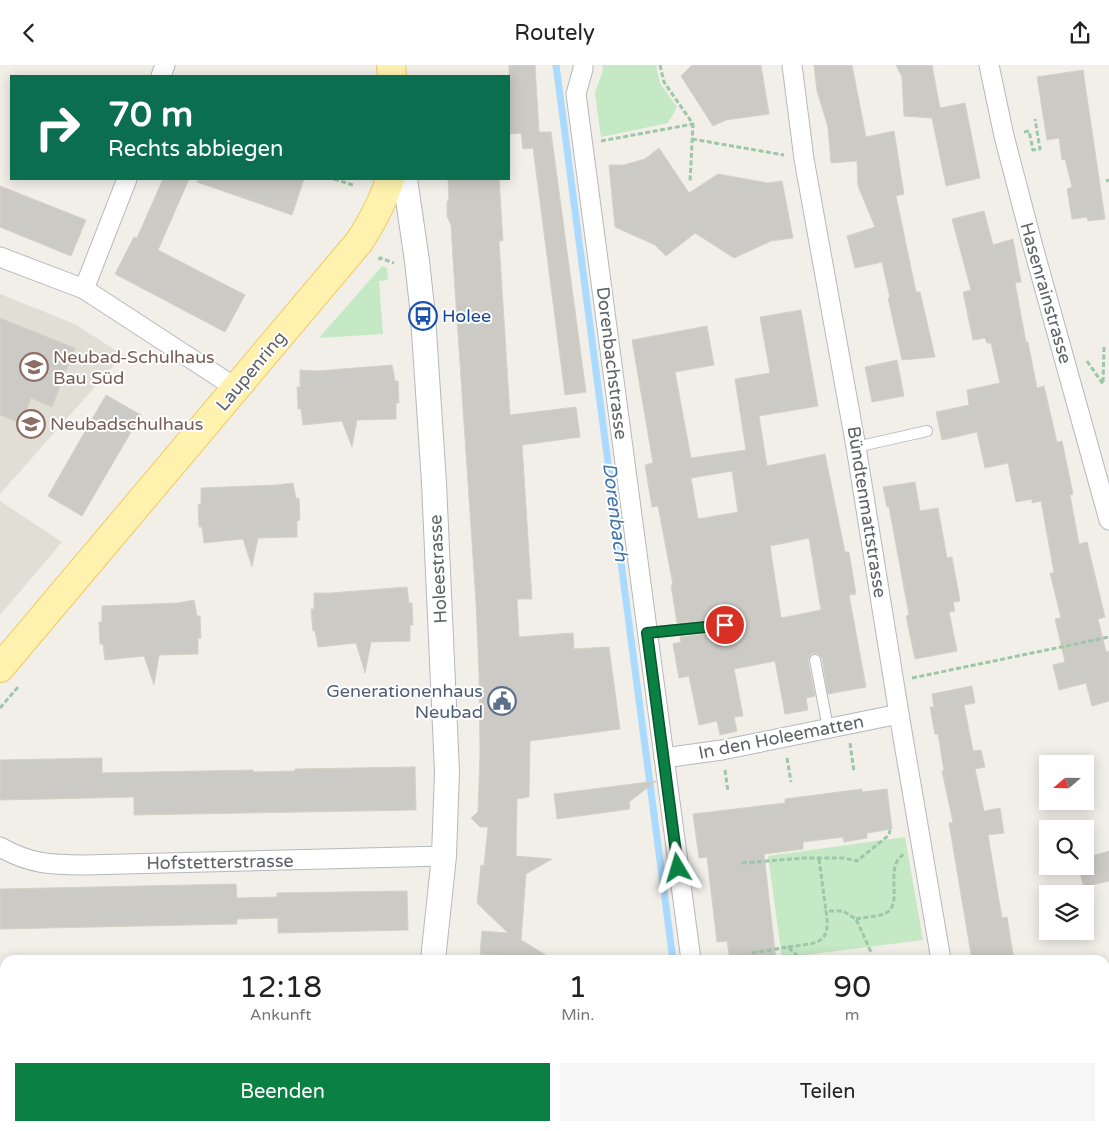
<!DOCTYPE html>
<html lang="de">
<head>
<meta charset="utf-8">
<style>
	:root { --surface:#fff; --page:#f6f6f6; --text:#222; --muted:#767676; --accent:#0b8043 }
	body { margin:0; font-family:"Varela Round",sans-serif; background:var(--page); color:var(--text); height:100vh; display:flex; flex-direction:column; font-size:19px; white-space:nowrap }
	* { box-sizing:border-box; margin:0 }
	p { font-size:16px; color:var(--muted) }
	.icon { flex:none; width:28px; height:28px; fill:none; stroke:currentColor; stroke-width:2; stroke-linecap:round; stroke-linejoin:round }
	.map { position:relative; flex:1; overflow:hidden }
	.drawer { position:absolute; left:0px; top:890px; width:1110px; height:176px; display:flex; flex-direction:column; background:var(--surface); border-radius:15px 15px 0 0; box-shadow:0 2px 12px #0003 }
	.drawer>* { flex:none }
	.guide { position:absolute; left:10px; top:10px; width:500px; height:105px; border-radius:0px; box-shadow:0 2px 12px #0003; background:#0b6e4f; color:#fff; overflow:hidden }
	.needle { width:32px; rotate:250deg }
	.tools { position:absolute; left:1039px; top:690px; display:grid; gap:10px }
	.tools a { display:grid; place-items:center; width:55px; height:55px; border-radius:0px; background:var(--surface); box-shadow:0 2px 12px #0003; font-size:25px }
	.pin { position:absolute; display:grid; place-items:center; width:42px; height:42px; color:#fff; margin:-21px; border:2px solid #fff; border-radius:50%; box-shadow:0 1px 5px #0007 }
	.me { position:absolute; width:55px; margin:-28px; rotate:353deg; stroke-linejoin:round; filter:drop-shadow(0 0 4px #0008) }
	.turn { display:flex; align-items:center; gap:18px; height:105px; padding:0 15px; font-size:22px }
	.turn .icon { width:65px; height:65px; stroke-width:2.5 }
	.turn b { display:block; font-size:35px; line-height:42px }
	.eta { display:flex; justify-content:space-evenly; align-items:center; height:85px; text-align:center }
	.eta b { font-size:30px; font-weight:600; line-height:35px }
	.action { display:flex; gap:10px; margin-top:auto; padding:10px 15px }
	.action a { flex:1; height:58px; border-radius:0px; background:var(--accent); color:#fff; font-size:20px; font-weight:600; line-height:58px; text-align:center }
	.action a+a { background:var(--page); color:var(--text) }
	header { display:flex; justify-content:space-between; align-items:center; height:65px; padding:0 15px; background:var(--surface); font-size:22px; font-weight:600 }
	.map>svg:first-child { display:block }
	.education { fill:#e1ded6 }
	.green { fill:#c5e8c5 }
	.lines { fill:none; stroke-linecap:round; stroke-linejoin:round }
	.stream { stroke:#aadaff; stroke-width:7 }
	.building { fill:#cccac5; stroke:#d6d1c6; fill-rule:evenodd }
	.service-casing { stroke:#b5b8bc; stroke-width:12 }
	.minor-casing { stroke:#b5b8bc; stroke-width:21 }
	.tertiary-casing { stroke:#b5b8bc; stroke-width:26 }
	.primary-casing { stroke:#f2c960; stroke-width:30 }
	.path { stroke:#9cc7a9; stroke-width:3; stroke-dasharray:5 2.5; stroke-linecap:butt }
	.service { stroke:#fff; stroke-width:10 }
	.minor { stroke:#fff; stroke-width:19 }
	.tertiary { stroke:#fff; stroke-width:24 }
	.primary { stroke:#fff2af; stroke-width:28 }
	.route-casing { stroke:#07532c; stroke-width:12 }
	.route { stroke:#0b8043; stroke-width:9 }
	.labels { text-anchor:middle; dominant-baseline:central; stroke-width:4; stroke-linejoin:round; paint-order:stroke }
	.street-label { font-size:18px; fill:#5f6368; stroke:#fff }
	.transit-label { font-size:18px; fill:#164399; stroke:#fff; text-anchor:start }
	.education-label { font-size:18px; fill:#785e54; stroke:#fff; text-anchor:start }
	.service-label { font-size:18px; fill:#4e5e75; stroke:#fff; text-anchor:end }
	.water-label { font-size:19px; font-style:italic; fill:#4174aa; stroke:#fff }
</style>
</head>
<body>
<header><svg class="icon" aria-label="back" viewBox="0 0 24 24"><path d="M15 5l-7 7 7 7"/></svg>Routely<svg class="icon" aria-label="share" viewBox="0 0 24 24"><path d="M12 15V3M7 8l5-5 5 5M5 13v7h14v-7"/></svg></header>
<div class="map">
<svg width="1109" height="1066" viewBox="0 0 1109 1066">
	<rect width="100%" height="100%" fill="#f1efe8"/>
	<g class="education">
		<path d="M0 229 75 259 123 290 0 429Z"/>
		<path d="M0 436 62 477 0 550Z"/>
	</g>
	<g class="green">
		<path d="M602 0H656L660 18 677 42 668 58 601 72 595 28 603 5Z"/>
		<path d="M382 201 387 203 388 215 379 216 383 269 319 273Z"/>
		<path d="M905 772 923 875 782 893 768 791Z"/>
	</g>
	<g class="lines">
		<g class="stream">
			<path d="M556 0 673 895"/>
			<path d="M695 1061V1066"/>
		</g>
	</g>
	<g class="building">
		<path d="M509 0H535L539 67H551L586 327 565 330 533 83 523 84 521 68 509 69Z"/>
		<path d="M692 0H761L769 49 726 55 713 61 681 11Z"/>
		<path d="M814 0H852L866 72 894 66 904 129 896 131 916 227H920L935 292 902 295 888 233H890L882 197 855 203 847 171 875 162 858 121 857 96 831 98 828 62 817 26Z"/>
		<path d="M896 0H932L940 43 965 38 980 113 946 121 932 53 904 51 902 12Z"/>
		<path d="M1083 5 1105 154 1088 156 1087 152 1072 154 1067 124 1072 122 1065 94 1062 95 1059 73 1047 75 1037 12Z"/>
		<path d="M659 83 689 128 718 109 768 118 782 116 793 173 771 176 734 193 695 168 666 191 655 180 615 162 609 100H624L645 94Z"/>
		<path d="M163 114H189L158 185 245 230 225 267 115 209 134 172 137 173Z"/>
		<path d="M198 114H304L292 150 197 117Z"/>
		<path d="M448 114H499L503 176H499L510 350 576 342 580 372 522 380 532 534H517L519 572 573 568 574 584 609 582 620 664 530 676 529 732 517 734 516 791 552 794 526 809 521 875 554 895 480 889 482 866 508 868 477 838 481 800 484 801 488 762H480L471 753 478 747 480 687 479 608 476 537 454 209 451 160 447 151V136H449Z"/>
		<path d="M0 121 86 155 71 191 0 162Z"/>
		<path d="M984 146 993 180 1013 174 1021 217 1015 218 1026 277H1028L1037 323 1044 321 1057 377 1062 376 1073 429 1070 430 1079 479 1087 477 1105 552 1098 554 1106 587 1109 586V636L1092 641 1086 618 1059 625 1053 600 1065 597 1055 554 1061 553 1050 508H1054L1041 436 1032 438V434L1016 437 1008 398 985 403 977 367 942 375 936 347 969 340 967 325 1000 318 991 278H987L985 273 973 275 963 227 971 225 952 154Z"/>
		<path d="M801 245 818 341 759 351 767 401 825 389 845 487H849L856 529 849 530 866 622 828 629 822 593 818 589 813 588 810 590 808 596 815 631 806 633 808 645 785 649 775 596 734 604 743 651 734 652 737 666 720 670 717 656 699 660 689 611 679 613 673 579 681 577 680 572 729 566 732 559 729 544 725 539 720 538 715 543 717 554 677 558 671 520H673L658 441 652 442 645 400 653 398 632 275 707 261 714 300 675 307 691 393 746 385 735 314 770 308 760 252ZM732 406 738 447 698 454 691 413ZM809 473 821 545 781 553 770 481Z"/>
		<path d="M0 253 75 283 52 342 31 333 21 358 0 350Z"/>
		<path d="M897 295 904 331 872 337 865 302Z"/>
		<path d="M392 300 395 316H398L399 338H396V354L357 355 352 382 342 356 303 360 301 344H298L297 322H300V305L317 306Z"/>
		<path d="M106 330 141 350 82 451 48 431Z"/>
		<path d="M915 417 920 446 938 443 947 493 952 492 960 536 953 537 955 546 949 547 957 586 915 594 906 551 909 550 889 442H887L883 422Z"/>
		<path d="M293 418 296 434 299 433 300 455 297 456V472L258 473 252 502 243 474 204 478 202 462H199L198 440 201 439V423L277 420Z"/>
		<path d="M407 522 409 538H412L413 560H410V576L371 577 365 608 356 578 318 582 315 566H313L311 544H314V528H331Z"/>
		<path d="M194 535 197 551H200L201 573H198V589L159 590 154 620 144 591 105 595 103 579H100L99 557H102V541L178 538Z"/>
		<path d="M972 621 975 638 964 640 973 686 981 685 985 702 975 704 984 746 1000 743 1004 768 988 770 1002 853 1007 852 1014 895H972L949 758 953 757 942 706H944L938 669H935L930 642H934L932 629Z"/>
		<path d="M102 693V708L253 705V707L295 706V704L415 702 416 745 134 750V732L0 735V695Z"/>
		<path d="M656 716 629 737 630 744 557 754 554 729Z"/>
		<path d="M862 724V727L887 724 892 764 867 768V773L844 777 843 772 803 777V784L764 789 776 895H730L727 876 717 877 707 792 699 793 693 749 785 738V734Z"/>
		<path d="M1109 786V816L1084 822 1078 801H1085V793Z"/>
		<path d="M236 819 237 833 277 832V828L407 826 408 865 278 868V853L237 854V859L0 864V824Z"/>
	</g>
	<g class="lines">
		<defs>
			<g id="service">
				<path d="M856 382 927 366"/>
				<path d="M647 568 725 560 722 545"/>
				<path d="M815 595 828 663"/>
			</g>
			<g id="minor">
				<path d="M583 0V4L576 29 691 895"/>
				<path d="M792 0 804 94 856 382 899 649 941 895"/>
				<path d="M989 0 1004 71 1032 178 1109 455"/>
				<path d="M161 11 165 0"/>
				<path d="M0 192 84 224 236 323"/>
				<path d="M84 224 127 114"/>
				<path d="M664 693 722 685 899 649"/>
				<path d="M0 782C30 799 51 800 84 800L444 791"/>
				<path d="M0 1034 5 1029"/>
				<path d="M712 1061 713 1066"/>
				<path d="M966 1061V1066"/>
			</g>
			<g id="tertiary">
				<path d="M405 114 417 196 423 251 434 418 447 707 444 791 433 895"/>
				<path d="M406 1066 407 1061"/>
			</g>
			<g id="primary">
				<path d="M391 0 392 11"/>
				<path d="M0 603 359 177C372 157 383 137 390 114"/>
			</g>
		</defs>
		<use href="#service" class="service-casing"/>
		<use href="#minor" class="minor-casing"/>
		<use href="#tertiary" class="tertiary-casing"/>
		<use href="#primary" class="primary-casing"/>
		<g class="path">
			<path d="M660 0 664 17 693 59 690 117"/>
			<path d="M1024 67 1029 66 1033 85 1040 84 1035 54"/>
			<path d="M692 74 784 90"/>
			<path d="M601 76 693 59"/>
			<path d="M334 114 353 120"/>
			<path d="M1106 116 1109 115"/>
			<path d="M379 195 380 193 394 198"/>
			<path d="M1087 296 1103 319 1104 282"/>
			<path d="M912 613 1109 572"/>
			<path d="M0 643 18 622"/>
			<path d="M850 678 854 707"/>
			<path d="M787 693 791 717"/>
			<path d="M725 705 728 727"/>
			<path d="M819 794 826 846"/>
			<path d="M742 798 804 793H844L857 796 889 770 890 765"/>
			<path d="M856 854C864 852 875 852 884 849 906 840 882 803 904 789"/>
			<path d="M788 882C815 878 832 881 826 846H843L856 854 871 887"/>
			<path d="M752 888 788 882 801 894"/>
		</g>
		<use href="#service" class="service"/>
		<use href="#minor" class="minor"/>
		<use href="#tertiary" class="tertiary"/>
		<use href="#primary" class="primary"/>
	</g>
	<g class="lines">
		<defs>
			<path id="route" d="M678 803 647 568 725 560"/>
		</defs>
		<use href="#route" class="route-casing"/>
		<use href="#route" class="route"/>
	</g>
	<defs>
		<symbol id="bus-ring" viewBox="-11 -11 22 22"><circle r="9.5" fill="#fff" stroke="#1a4fb4" stroke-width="1.5"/><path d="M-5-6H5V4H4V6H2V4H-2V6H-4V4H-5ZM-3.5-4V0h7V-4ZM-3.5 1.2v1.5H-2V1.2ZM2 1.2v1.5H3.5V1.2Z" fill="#1a4fb4"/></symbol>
		<symbol id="school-ring" viewBox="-11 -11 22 22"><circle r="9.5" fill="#fff" stroke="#8d6e63" stroke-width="1.5"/><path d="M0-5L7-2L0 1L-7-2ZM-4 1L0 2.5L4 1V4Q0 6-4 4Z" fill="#8d6e63"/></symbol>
		<symbol id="civic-ring" viewBox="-11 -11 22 22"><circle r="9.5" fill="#fff" stroke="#5c6f8a" stroke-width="1.5"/><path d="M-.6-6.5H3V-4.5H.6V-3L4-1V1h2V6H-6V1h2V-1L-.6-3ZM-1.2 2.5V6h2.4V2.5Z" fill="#5c6f8a"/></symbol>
	</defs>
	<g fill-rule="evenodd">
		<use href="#bus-ring" x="407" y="235" width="32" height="32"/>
		<use href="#school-ring" x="18" y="286" width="32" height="32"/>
		<use href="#school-ring" x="15" y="343" width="32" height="32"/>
		<use href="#civic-ring" x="486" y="620" width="32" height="32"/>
	</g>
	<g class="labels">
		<g class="street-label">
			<text transform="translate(1046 228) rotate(74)">Hasenrainstrasse</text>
			<text transform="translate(612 298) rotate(83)">Dorenbachstrasse</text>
			<text transform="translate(251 306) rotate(-50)">Laupenring</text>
			<text transform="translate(867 447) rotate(81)">Bündtenmattstrasse</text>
			<text transform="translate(438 504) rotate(-93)">Holeestrasse</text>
			<text transform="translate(781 672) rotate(-11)">In den Holeematten</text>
			<text transform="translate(220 797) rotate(-1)">Hofstetterstrasse</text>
		</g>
		<g class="transit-label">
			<text x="442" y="251">Holee</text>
		</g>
		<g class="education-label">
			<text x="53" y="292">Neubad-Schulhaus<tspan x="53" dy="21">Bau Süd</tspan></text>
			<text x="50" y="359">Neubadschulhaus</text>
		</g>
		<g class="service-label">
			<text x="483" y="626">Generationenhaus<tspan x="483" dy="21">Neubad</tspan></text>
		</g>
		<g class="water-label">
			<text transform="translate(615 447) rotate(83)">Dorenbach</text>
		</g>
	</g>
</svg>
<div class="tools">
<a><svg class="needle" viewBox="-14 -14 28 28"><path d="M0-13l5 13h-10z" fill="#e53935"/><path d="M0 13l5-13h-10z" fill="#767676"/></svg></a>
<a><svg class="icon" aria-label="search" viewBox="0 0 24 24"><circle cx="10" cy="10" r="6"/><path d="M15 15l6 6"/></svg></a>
<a><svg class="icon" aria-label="layers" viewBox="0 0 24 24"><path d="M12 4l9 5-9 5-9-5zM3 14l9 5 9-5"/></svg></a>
</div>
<div class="pin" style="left:725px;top:560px;background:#d93025"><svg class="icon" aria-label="arrive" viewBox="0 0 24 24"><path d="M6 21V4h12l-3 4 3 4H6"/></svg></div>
<svg class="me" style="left:678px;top:803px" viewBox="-20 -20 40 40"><path d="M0-17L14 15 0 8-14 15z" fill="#0b8043" stroke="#fff" stroke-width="4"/></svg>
<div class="guide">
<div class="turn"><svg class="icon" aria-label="right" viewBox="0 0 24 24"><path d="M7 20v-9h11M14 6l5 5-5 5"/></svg><div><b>70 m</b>Rechts abbiegen</div></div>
</div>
<section class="drawer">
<div class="eta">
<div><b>12:18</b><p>Ankunft</p></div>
<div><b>1</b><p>Min.</p></div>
<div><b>90</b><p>m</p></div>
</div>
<div class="action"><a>Beenden</a><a>Teilen</a></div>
</section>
</div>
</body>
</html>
